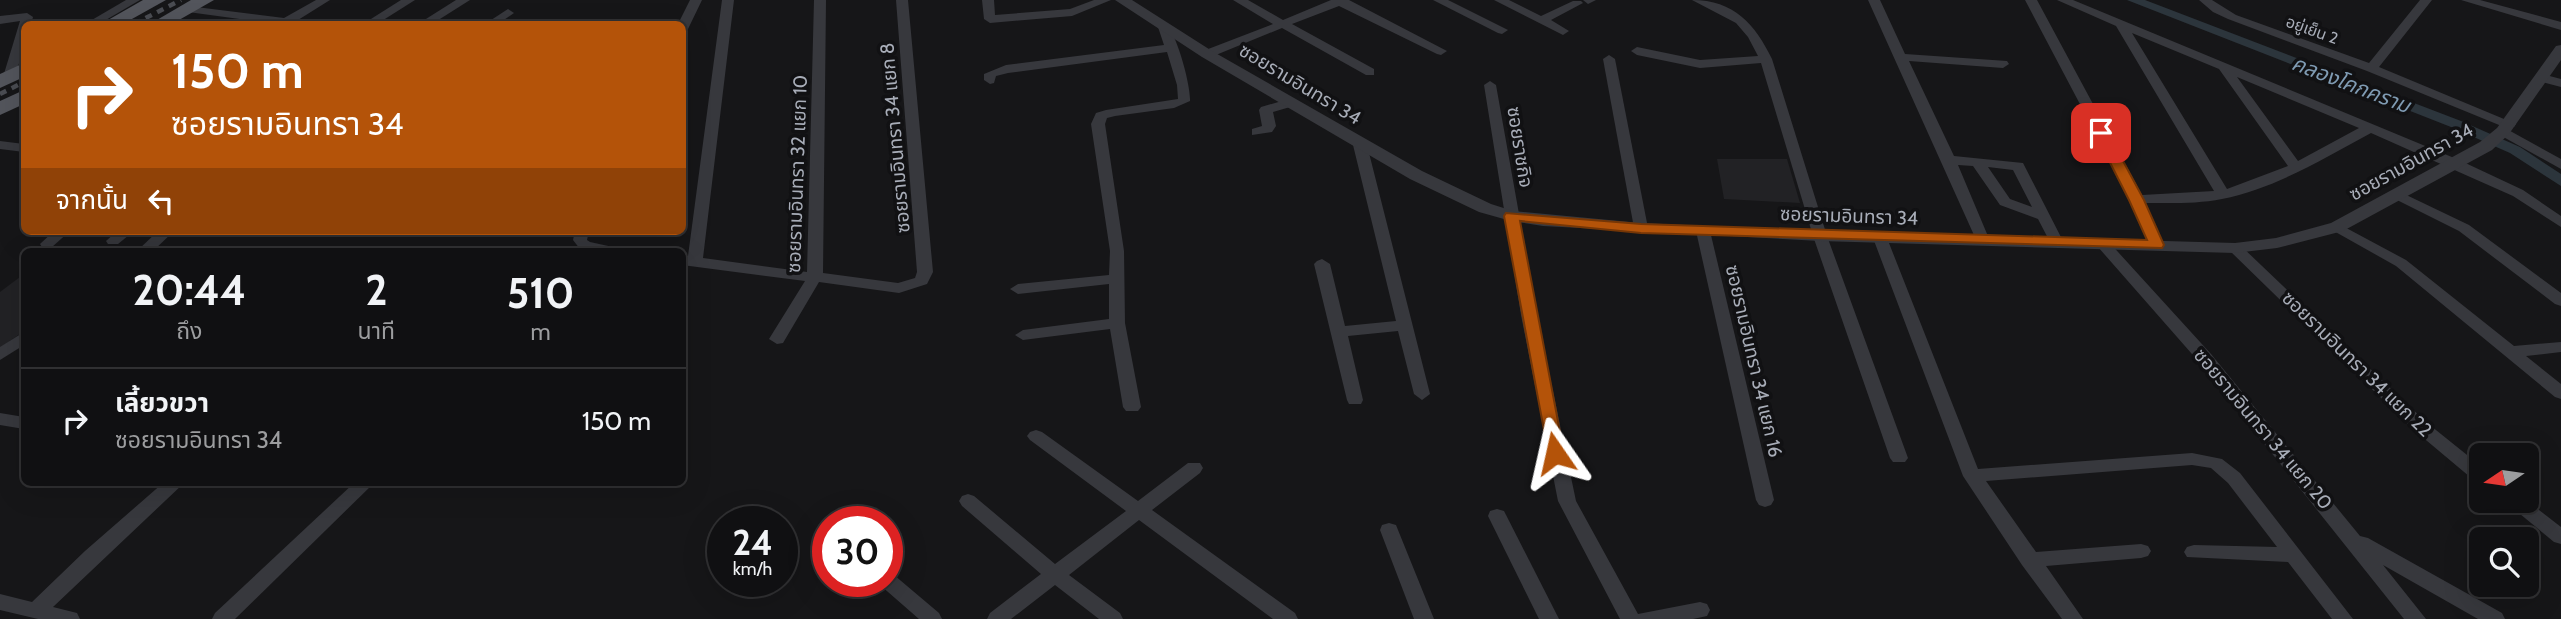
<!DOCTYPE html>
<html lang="th">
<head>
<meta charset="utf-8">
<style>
	:root { --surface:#101012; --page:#19191b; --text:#f1f3f6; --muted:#9c9d9f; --line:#303032 }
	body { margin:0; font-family:Cabin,"Noto Sans Thai",sans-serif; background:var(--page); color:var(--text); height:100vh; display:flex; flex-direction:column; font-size:26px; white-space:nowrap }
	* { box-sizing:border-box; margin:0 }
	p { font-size:23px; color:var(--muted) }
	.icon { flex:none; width:38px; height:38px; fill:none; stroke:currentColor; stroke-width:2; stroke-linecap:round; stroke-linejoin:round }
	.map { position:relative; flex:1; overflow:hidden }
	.panel { position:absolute; left:21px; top:248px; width:665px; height:238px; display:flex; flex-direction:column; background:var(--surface); border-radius:10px; box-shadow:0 7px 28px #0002,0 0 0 2px var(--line) }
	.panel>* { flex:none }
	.top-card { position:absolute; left:21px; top:21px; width:665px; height:214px; border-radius:10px; box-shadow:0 7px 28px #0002,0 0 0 2px var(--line); background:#b45309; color:#fff; overflow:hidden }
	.needle { width:46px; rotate:257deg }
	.buttons { position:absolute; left:2469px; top:443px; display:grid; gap:14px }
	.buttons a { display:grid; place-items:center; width:70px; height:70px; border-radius:10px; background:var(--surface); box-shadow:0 7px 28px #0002,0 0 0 2px var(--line); font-size:35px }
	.speed { position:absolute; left:707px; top:506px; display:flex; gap:14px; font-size:35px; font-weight:700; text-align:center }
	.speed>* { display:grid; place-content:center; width:91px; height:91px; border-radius:50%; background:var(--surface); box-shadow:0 7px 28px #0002,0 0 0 2px var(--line); line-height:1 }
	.speed small { font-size:18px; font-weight:400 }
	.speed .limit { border:10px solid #d22; background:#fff; color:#111 }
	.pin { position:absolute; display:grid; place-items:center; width:60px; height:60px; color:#fff; margin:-30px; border-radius:14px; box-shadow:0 4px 10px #0006 }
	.me { position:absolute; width:77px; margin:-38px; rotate:349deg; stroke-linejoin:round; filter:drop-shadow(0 0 5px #0008) }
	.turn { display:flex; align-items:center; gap:24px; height:147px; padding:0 35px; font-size:32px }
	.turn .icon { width:91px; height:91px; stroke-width:2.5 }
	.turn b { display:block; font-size:49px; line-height:60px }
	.then { display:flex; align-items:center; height:66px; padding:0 35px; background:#0003; gap:14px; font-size:26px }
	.eta { display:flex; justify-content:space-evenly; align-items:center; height:119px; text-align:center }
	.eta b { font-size:42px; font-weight:700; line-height:49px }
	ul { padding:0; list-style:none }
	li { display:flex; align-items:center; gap:21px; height:105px; padding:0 35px; border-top:2px solid var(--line) }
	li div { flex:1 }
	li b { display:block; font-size:26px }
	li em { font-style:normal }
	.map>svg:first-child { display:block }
	.built { fill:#222225 }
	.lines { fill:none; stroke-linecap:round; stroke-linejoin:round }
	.canal { fill:#2c353c; fill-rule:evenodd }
	.minor { fill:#37383d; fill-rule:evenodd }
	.tertiary { fill:#37383d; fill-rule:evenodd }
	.primary { fill:#53555c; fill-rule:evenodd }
	.rail { stroke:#4a4c52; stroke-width:4.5; stroke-dasharray:7 6; stroke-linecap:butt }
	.route { fill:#b45309; stroke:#753606; stroke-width:2 }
	.labels { text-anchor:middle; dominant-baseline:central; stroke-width:7; stroke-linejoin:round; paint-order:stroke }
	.far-street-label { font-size:16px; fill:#a8adb8; stroke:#111113 }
	.street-label { font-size:19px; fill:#a8adb8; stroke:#111113 }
	.water-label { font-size:21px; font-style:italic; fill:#7f9bb3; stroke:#111113 }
</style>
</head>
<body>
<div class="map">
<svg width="2561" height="619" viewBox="0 0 2561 619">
	<rect width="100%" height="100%" fill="#161618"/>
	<g class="built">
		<path d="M1717 159H1787L1800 203 1724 199Z"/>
		<path d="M20 277 24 278V331L0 348V292Z"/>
	</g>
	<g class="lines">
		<path class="canal" d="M2127 0H2145L2461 121 2520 147 2561 174V186L2510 153 2451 127Z"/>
		<g class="minor">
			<path d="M126 0H140L99 24H85Z"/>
			<path d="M316 0H330L298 20 305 24H276L188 12 182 9 188 6 284 18Z"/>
			<path d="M401 0H415L377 24H363Z"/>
			<path d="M456 0H470L432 24H418Z"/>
			<path d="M690 0H702L688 29 682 32V24H678Z"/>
			<path d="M722 0H734L703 258 807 272 814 0H826L823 273 898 283 915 278 917 272 896 0H908L933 272 927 284 899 293 819 282 783 343 777 344 769 339 805 281 682 265V256H688Z"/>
			<path d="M982 0H994L995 15 1070 9 1094 0H1111L1072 16 990 23 984 19Z"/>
			<path d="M1233 0H1248L1283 20 1331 0H1349L1447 51 1441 55 1437 54 1339 6 1292 24 1374 69V75H1366L1282 28 1211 57H1203V51L1273 24Z"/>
			<path d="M1433 0H1448L1508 30 1502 34 1498 33Z"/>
			<path d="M1494 0H1509L1541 16 1573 1H1581L1583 3 1551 20 1569 31 1563 35Z"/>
			<path d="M1583 0H1596L1588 4Z"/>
			<path d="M1692 0C1734 0 1755 24 1772 59L1827 236 1908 458 1905 462H1893L1890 458 1813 236 1761 63 1700 68 1637 55 1631 51 1637 47 1700 60 1758 56 1748 37 1736 23Z"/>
			<path d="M1868 0H1880L1905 54 2007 61 2009 64 2003 68 1909 61 1954 156 2023 163 2064 243 2062 246H2052L2038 219 2000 205 1973 166 1958 165 1990 241 1983 245 1978 244ZM1988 167 2013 170 2032 207 2010 199Z"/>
			<path d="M2025 0H2037L2142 195 2214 191 2116 26 2057 0H2073L2459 160 2523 190 2561 216V227L2513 196 2371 133C2323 159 2276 188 2222 199 2197 204 2171 203 2146 203L2163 245 2156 249 2151 248 2130 199ZM2132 33 2219 69 2288 166 2227 189ZM2237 77 2359 128 2298 161Z"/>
			<path d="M2199 0H2212L2236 15 2369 63 2420 0H2432L2379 67 2516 124 2514 127H2504L2367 71 2228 19 2213 12Z"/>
			<path d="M2461 0H2480L2561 22V30Z"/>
			<path d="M508 9 514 13 498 24H485Z"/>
			<path d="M27 13 33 17 31 24H24V46L15 77 9 81 5 80 3 77 20 21 0 24V16Z"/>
			<path d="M1164 23C1176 29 1191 86 1190 101L1174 108 1115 116 1107 118 1105 124 1124 251 1125 323 1141 407 1138 411H1126L1123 407 1110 329 1023 340 1015 335 1023 330 1109 319V284L1018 294 1010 289 1018 284 1109 275 1110 251 1091 124 1096 113 1106 110 1178 99 1177 85 1167 52 1008 73 996 76 994 83 990 84 984 80V74L1006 65 1164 45 1158 27Z"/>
			<path d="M1609 55 1615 59 1648 228 1641 232 1634 228 1603 59Z"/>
			<path d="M2542 74 2561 79V87L2538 81 2536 78Z"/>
			<path d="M1490 81 1496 85 1537 315 1576 501 1638 614 1700 602 1707 604 1710 610 1707 616 1693 619H1620L1558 501 1521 315 1484 85Z"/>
			<path d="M1292 98 1298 102 1297 105 1273 112 1276 126 1272 132 1252 135V129L1262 126 1259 110 1261 107Z"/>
			<path d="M2503 127 2561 159V169L2498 134 2496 131Z"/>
			<path d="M0 141 24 144V152L0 149Z"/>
			<path d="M1360 141 1367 145 1430 394 1422 400 1414 394 1398 331 1348 336 1363 400 1361 404H1349L1347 400 1314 264 1317 261 1322 259 1330 264 1345 326 1396 321 1353 145Z"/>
			<path d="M2398 191 2469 225 2561 293V306L2555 304 2459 231 2393 198 2391 195 2393 192Z"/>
			<path d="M2337 223 2406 260 2514 346 2561 342V352L2526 356 2561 384V399L2555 397 2396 266 2332 230 2330 227 2332 224Z"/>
			<path d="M1703 227 1710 231 1774 500 1771 505 1765 507 1759 505 1756 500 1696 231Z"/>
			<path d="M54 231H70L52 247H42L40 244Z"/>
			<path d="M117 231H134L118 244H108L106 241Z"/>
			<path d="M158 231H174L152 252H136Z"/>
			<path d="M575 231H589L587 240 590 242 622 249 624 252H593L580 249 573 240Z"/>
			<path d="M1880 234 1887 238 1978 469 2192 453 2222 459 2240 473 2353 619H2332L2288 562 2187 557 2184 552 2187 547 2194 545 2277 547 2228 483 2211 468 2192 465 1986 481 2036 552 2141 544 2148 546 2151 551 2148 556 2141 558 2046 566 2083 619H2062L2022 565 1963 476 1873 238Z"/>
			<path d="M2103 240 2108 241 2211 354 2360 536 2368 538 2502 613 2505 619H2478L2383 565 2426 619H2404L2199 362 2098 247 2096 244Z"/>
			<path d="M2235 244 2240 245 2426 422 2482 467V483L2476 482 2414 430 2230 251 2228 248Z"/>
			<path d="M24 332V345L0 360V347Z"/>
			<path d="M0 413 24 417V429L0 425Z"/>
			<path d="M1036 430 1042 432 1138 501 1188 463H1200L1203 468 1200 473 1152 510 1295 613 1298 619H1273L1139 520 1069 575 1120 613 1123 619H1099L1055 585 1011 619H987L990 613 1041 574 962 506 959 501 962 496 968 494 974 496 1055 564 1126 511 1030 440 1027 436 1030 432Z"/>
			<path d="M163 483H184L53 607 77 613 80 619H38L0 610V594L32 602 85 551Z"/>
			<path d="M354 483H374L235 619H212L215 613Z"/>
			<path d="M2503 500H2526L2561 527V544L2554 542Z"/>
			<path d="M1497 509 1504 511 1559 619H1539L1488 516 1490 511Z"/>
			<path d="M1389 523 1396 525 1398 530 1434 619H1414L1380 530 1382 525Z"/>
			<path d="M887 573 894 575 939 613 942 619H919L880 585 878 581H887Z"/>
		</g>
		<path class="tertiary" d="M1115 0H1132L1212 51 1422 171 1491 204 1513 211 1641 223 1820 231 2235 243 2276 238 2331 223 2480 142 2497 128 2556 46 2561 45V60L2509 134 2492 150 2343 231 2277 248 2235 253 1820 241 1543 226 1511 221 1479 212 1410 179 1202 57Z"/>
		<g class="primary">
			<path d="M143 0H166L123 24H101Z"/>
			<path d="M191 0H214L172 24H150Z"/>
			<path d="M24 63V77L0 88V74Z"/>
			<path d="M24 90V104L0 115V101Z"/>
		</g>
		<g class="rail">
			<path d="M134 24 181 0"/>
			<path d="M0 94 24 82"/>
		</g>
	</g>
	<path class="route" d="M2101 129 2108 133 2144 200 2164 245 2162 248 1641 233 1520 221 1564 453 1561 457H1549L1504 216 1506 213 1641 224 2147 240 2129 200 2095 133Z"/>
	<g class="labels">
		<g class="far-street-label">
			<text transform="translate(2312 30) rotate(20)">อยู่เย็น 2</text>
		</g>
		<g class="street-label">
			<text transform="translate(1300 84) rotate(31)">ซอยรามอินทรา 34</text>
			<text transform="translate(895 138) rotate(-95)">ซอยรามอินทรา 34 แยก 8</text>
			<text transform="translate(1520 147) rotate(81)">ซอยราชกิจ</text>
			<text transform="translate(2411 162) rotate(-29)">ซอยรามอินทรา 34</text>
			<text transform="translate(797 174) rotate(-88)">ซอยรามอินทรา 32 แยก 10</text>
			<text transform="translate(1849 216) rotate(2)">ซอยรามอินทรา 34</text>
			<text transform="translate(1754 361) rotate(77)">ซอยรามอินทรา 34 แยก 16</text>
			<text transform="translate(2357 364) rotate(44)">ซอยรามอินทรา 34 แยก 22</text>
			<text transform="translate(2263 429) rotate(50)">ซอยรามอินทรา 34 แยก 20</text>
		</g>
		<g class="water-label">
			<text transform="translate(2351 84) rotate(21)">คลองโคกคราม</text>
		</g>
	</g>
</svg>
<div class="buttons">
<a><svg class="needle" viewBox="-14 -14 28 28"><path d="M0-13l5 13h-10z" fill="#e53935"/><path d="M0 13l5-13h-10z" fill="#9c9d9f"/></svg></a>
<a><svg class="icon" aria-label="search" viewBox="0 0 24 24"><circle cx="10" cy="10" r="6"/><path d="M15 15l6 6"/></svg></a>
</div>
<div class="speed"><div>24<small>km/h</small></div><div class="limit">30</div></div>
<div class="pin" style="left:2101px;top:133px;background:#d93025"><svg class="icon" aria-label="arrive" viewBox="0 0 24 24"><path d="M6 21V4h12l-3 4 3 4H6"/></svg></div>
<svg class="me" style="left:1555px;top:453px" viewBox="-20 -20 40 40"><path d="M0-17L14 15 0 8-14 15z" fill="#b45309" stroke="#fff" stroke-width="4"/></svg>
<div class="top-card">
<div class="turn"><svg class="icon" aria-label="right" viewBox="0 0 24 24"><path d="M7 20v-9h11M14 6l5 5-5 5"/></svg><div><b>150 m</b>ซอยรามอินทรา 34</div></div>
<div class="then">จากนั้น<svg class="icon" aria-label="left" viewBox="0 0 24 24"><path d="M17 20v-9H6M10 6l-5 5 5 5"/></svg></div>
</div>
<section class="panel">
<div class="eta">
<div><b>20:44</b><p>ถึง</p></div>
<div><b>2</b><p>นาที</p></div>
<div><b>510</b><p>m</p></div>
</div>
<ul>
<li><svg class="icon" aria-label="right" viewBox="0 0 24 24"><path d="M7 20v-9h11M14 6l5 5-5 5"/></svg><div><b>เลี้ยวขวา</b><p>ซอยรามอินทรา 34</p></div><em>150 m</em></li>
</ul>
</section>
</div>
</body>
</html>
